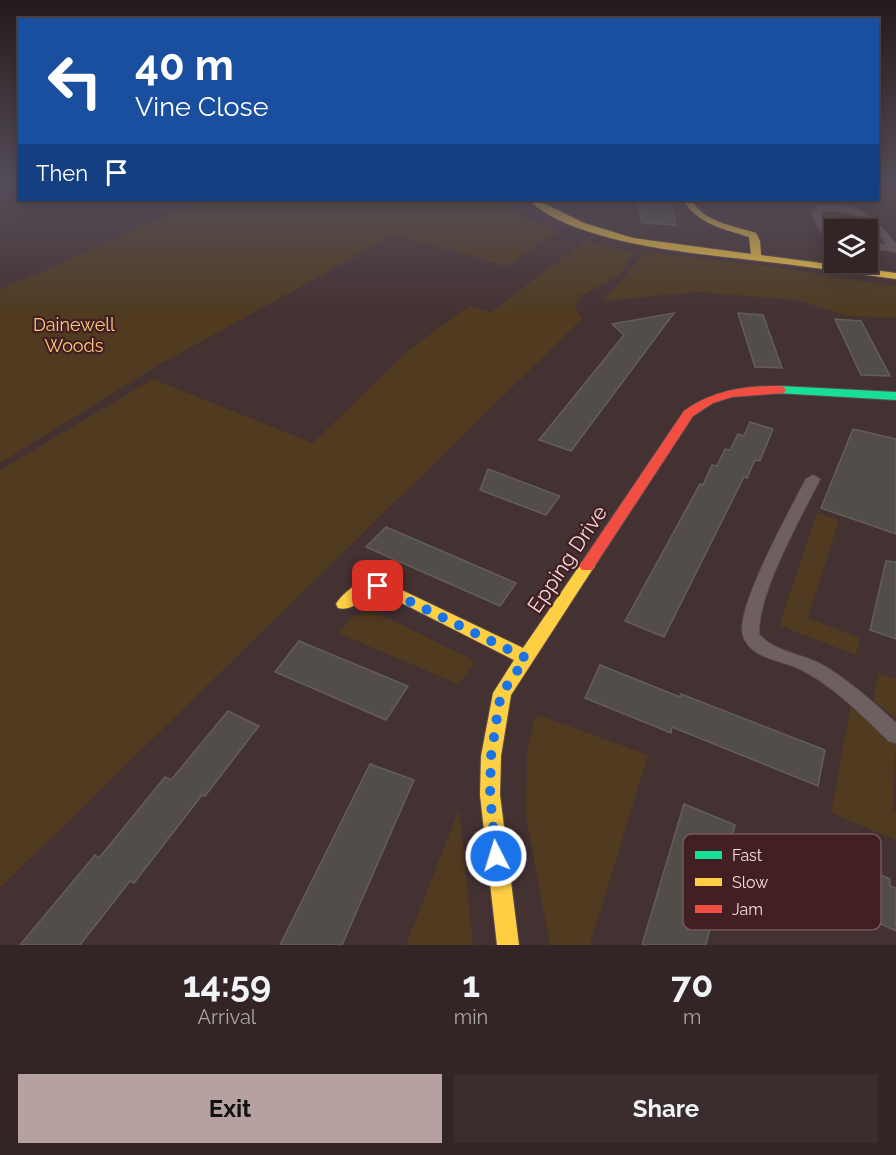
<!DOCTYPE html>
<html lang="en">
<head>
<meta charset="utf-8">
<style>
	:root { --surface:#332526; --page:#3b2d2e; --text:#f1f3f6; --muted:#a9a5a7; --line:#4e4243; --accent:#b6a0a0 }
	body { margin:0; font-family:Raleway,sans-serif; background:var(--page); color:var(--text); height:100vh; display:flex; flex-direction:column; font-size:22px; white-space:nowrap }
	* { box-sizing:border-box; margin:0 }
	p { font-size:20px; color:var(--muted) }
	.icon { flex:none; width:33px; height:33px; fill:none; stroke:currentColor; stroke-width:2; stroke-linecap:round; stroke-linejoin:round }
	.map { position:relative; height:945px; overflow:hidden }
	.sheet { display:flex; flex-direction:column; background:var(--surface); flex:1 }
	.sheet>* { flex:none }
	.banner { position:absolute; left:18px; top:18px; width:861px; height:183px; border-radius:0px; box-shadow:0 3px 15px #0003,0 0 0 2px var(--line); background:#1a4fa0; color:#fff; overflow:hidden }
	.tools { position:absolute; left:824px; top:219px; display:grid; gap:12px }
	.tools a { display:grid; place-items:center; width:54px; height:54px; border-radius:0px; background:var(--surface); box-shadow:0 3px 15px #0003,0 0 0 2px var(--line); font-size:30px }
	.pin { position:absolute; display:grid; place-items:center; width:51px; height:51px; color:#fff; margin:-26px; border-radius:12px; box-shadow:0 3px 9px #0006 }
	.me { position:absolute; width:66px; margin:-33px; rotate:355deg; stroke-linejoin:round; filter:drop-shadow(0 0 4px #0008) }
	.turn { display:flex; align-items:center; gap:21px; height:126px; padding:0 18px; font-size:27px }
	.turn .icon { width:78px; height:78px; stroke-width:2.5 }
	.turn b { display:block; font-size:42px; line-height:51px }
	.then { display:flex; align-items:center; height:57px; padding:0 18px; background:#0003; gap:12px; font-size:22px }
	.eta { display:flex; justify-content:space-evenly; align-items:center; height:102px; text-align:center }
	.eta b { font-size:36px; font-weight:700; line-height:42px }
	.action { display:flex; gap:12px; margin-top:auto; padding:12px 18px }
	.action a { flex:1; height:69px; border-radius:0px; background:var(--accent); color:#111; font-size:24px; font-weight:700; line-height:69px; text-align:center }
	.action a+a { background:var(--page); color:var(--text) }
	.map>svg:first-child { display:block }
	.green { fill:#503b20 }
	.building { fill:#524d48; stroke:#625e58; stroke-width:1.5 }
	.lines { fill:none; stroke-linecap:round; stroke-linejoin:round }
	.lane-casing { stroke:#5e4d4e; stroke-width:2 }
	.fast-casing { stroke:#5e4d4e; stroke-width:2 }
	.slow-casing { stroke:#5e4d4e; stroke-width:2 }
	.jam-casing { stroke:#5e4d4e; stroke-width:2 }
	.lane { fill:#6e5f60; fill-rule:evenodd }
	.fast { fill:#16e098; fill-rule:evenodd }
	.slow { fill:#ffcf43; fill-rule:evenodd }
	.jam { fill:#f24e42; fill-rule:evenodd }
	.route { stroke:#1a73e8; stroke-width:10; stroke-dasharray:0 18 }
	.labels { text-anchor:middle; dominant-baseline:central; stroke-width:4.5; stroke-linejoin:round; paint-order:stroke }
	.far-park-label { font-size:18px; fill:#fec97a; stroke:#411f22 }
	.street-label { font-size:21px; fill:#f3dbdb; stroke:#411f22 }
	.key { fill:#411f22; stroke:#76575a; stroke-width:1.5 }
	.key-label { font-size:16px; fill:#f3dbdb }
</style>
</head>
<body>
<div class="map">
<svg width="896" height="945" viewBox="0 0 896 945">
	<rect width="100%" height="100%" fill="#443132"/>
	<g class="green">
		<path d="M201 200H503L525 217 559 231 505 266 394 235 157 366 0 463V290Z"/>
		<path d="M585 241 634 253 619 276 582 295 575 306 582 319 0 888V470L153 379 313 443 410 349 469 306 491 312Z"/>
		<path d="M646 252 774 267 896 286V318L848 316 796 300 698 292 603 301Z"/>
		<path d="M817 513 839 520 808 618 860 638 856 655 779 625Z"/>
		<path d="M363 613H373L388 618 469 658 474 665 458 684 338 633 352 617Z"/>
		<path d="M878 673 896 679V718L874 701Z"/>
		<path d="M851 704 896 742 893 810 896 812V840L831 813Z"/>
		<path d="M536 714 648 755 590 945H550L526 816 527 753Z"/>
		<path d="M459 809 473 945H406Z"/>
	</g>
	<g class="building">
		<path d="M638 200H670L676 225 642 223Z"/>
		<path d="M674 313 571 451 539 440 624 335 612 324Z"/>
		<path d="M738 313 763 315 782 368 755 367Z"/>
		<path d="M835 319 861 321 890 376 861 375Z"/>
		<path d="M750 422 773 429 760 461 755 460 747 478 744 477 664 637 625 621 700 484 703 485 712 465 717 466 725 449 730 450 738 434 744 436Z"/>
		<path d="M853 429 896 439V534L821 508Z"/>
		<path d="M488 469 560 496 546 515 480 490Z"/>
		<path d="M386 527 516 583 500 606 366 547Z"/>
		<path d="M886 561 896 562V639L870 630Z"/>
		<path d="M299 641 408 686 386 720 275 672Z"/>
		<path d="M600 665 680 697 681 694 825 750 818 786 672 727 671 733 585 698Z"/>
		<path d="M228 711 259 726 205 796 202 795 134 883 130 881 80 945H20L95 855 99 858 165 777 171 780Z"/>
		<path d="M370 764 414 780 342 945H280Z"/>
		<path d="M684 804 735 825 706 945H642Z"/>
		<path d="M835 855 890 879V886L896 888V931L827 899Z"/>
	</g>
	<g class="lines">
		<defs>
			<g id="lane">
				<path d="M818 206C858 201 873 215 896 244V252L867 248V242L887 245C865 215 861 212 823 211L820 213 828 230 834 235V242C821 236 817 226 812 213Z"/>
				<path d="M813 475 820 479C801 517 757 594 759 634 774 653 806 654 826 667 852 683 874 703 896 723V743L889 741C862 715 834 686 800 669 782 660 750 659 743 635 735 608 792 507 806 479Z"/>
			</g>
			<path id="fast" d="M780 386 896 392V400L776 393 774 390 776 387Z"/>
			<g id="slow">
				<path d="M528 200H537L584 223 633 238 751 254 749 237C722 228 699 225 683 200H691C706 223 731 225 756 233L760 241 761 255 896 273V279C851 273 805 266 760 261 695 253 578 245 528 200Z"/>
				<path d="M587 560 592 562 595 566 592 570 511 695 501 756 500 795 519 945H497L480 795 481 756 493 693 514 660 384 594 370 592C361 600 351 612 338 608L336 604C340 596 358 581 367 580 373 580 381 582 387 583L523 648 582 562Z"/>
			</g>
			<path id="jam" d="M780 386 784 387 786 390 784 393 732 397 713 403 693 416 592 570H582L579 566 582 562 684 411C713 390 745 386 780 386Z"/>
		</defs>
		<use href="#lane" class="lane-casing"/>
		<use href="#fast" class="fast-casing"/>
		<use href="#slow" class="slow-casing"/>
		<use href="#jam" class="jam-casing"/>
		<use href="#lane" class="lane"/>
		<use href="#fast" class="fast"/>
		<use href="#slow" class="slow"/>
		<use href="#jam" class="jam"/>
	</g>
	<linearGradient id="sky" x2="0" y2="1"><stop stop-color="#251b1c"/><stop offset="0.58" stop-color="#564e5a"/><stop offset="1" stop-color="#564e5a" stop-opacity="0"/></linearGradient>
	<rect width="896" height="316" fill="url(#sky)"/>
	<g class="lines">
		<path class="route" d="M378 586 526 658 502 693 499 704 491 756 490 795 496 856"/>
	</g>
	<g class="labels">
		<g class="far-park-label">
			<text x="74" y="324">Dainewell<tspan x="74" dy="21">Woods</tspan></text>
		</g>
		<g class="street-label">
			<text transform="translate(567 559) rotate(-56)">Epping Drive</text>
		</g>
	</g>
	<rect x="683" y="834" width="198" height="96" rx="9" class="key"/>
	<rect x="695" y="851" width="27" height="8" fill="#16e098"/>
	<rect x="695" y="878" width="27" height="8" fill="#ffcf43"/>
	<rect x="695" y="905" width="27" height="8" fill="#f24e42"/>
	<g class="key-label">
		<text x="732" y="861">Fast</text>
		<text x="732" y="888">Slow</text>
		<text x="732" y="915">Jam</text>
	</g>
</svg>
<div class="tools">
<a><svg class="icon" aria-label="layers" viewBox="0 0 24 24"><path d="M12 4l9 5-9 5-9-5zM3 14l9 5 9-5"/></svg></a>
</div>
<div class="pin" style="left:378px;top:586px;background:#d93025"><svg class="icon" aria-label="arrive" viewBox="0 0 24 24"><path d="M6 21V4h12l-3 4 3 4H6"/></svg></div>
<svg class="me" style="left:496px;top:856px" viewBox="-20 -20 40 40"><circle r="17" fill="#1a73e8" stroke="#fff" stroke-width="3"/><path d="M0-11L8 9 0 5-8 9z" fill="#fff"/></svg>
<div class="banner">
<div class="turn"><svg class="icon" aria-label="left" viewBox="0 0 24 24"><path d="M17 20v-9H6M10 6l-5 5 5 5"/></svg><div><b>40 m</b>Vine Close</div></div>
<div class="then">Then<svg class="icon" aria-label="arrive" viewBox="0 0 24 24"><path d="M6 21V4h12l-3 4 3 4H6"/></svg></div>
</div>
</div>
<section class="sheet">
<div class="eta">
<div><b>14:59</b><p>Arrival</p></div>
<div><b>1</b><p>min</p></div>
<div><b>70</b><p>m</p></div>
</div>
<div class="action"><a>Exit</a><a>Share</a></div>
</section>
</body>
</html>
